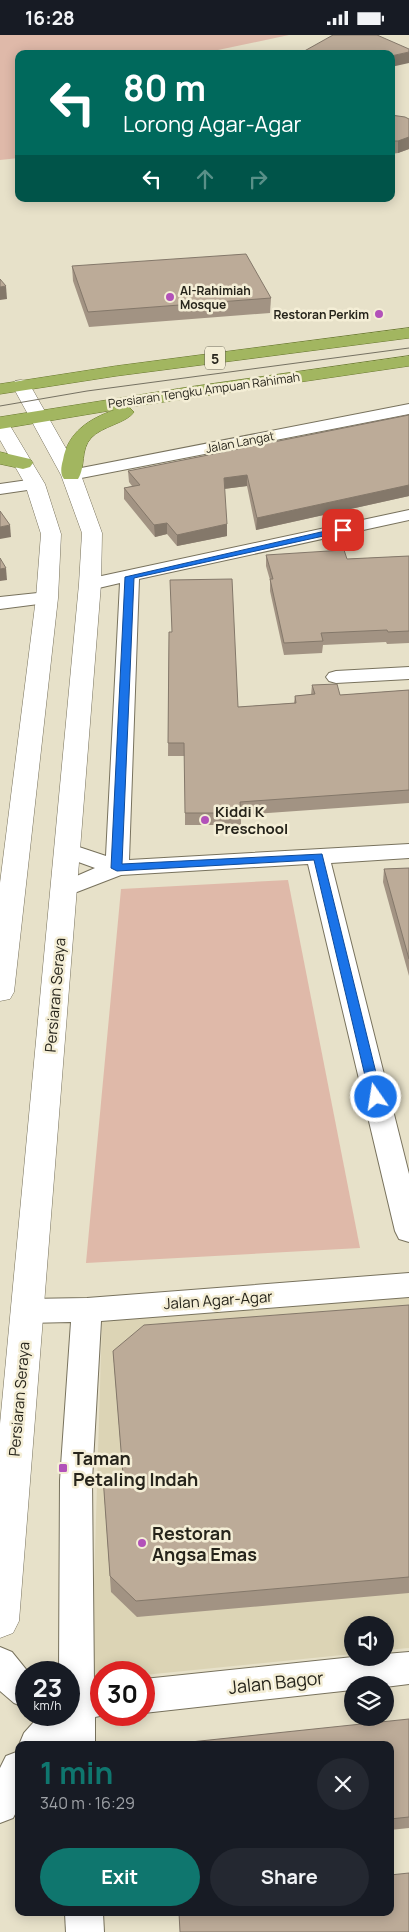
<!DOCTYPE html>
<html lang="en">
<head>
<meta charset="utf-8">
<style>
	:root { --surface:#171b24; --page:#242831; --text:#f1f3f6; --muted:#9ea1a6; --accent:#0f766e }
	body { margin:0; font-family:Manrope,sans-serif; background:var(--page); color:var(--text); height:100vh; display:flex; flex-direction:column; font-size:19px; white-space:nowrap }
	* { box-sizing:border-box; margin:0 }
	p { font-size:16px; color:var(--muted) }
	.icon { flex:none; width:28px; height:28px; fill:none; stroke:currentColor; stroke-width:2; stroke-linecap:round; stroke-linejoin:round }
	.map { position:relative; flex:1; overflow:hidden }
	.panel { position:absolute; left:15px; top:1706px; width:379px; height:175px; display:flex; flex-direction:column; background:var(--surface); border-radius:10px; box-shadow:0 2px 12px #0003 }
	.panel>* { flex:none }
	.banner { position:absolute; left:15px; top:15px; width:380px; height:152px; border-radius:10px; box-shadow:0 2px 12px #0003; background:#00695c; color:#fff; overflow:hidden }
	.fabs { position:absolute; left:344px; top:1581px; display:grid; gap:10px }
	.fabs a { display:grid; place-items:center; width:50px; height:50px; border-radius:50%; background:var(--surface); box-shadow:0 2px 12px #0003; font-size:25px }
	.speed { position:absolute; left:15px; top:1626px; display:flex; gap:10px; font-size:25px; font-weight:700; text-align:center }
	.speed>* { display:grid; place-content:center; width:65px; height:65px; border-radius:50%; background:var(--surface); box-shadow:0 2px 12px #0003; line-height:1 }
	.speed small { font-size:12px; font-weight:400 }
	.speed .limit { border:8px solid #d22; background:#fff; color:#111 }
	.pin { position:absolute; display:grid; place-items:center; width:42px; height:42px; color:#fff; margin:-21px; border-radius:10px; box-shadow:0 2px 8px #0006 }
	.me { position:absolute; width:55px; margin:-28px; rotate:347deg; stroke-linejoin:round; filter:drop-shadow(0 0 4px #0008) }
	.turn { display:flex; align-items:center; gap:18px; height:105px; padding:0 25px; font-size:22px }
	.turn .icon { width:65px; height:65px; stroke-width:2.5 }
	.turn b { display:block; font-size:35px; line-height:42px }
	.lanes { display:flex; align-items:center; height:48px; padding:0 25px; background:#0003; justify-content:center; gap:25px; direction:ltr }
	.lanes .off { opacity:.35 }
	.round { display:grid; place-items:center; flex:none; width:52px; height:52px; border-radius:26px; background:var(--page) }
	.head { display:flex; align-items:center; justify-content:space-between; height:85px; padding:0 25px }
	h1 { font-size:30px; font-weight:700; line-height:38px; color:var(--accent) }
	.action { display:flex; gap:10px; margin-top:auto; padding:10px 25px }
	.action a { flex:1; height:58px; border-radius:30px; background:var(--accent); color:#fff; font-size:20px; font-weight:700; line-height:58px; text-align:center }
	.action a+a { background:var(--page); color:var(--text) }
	.status { display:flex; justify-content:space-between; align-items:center; height:35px; padding:0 25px; background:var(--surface); direction:ltr }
	.status svg { height:14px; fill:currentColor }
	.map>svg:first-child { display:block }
	.built { fill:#dcd4b5 }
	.green { fill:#dfb9a9 }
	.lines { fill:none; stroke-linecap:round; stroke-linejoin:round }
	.minor-casing { stroke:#78725d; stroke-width:2 }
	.secondary-casing { stroke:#78725d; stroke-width:1 }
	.trunk-casing { stroke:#68772e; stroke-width:1 }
	.minor { fill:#fff; fill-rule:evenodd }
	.secondary { fill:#fff; fill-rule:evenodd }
	.trunk { fill:#a2b660; fill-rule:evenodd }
	.tram { stroke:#757162; stroke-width:1 }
	.wall { fill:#a29383 }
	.shaded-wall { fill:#84786a }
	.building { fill:#bcab98; stroke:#84786a }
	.route { fill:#1a73e8; stroke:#114b97 }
	.poi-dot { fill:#b251b9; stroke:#f4eed6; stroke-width:2 }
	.labels { text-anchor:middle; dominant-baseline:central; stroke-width:5; stroke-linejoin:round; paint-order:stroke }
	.far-poi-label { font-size:12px; font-weight:bold; fill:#26241b; stroke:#f4eed6; text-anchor:start }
	.far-street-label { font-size:12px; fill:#26241b; stroke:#f4eed6 }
	.shield { fill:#f4eed6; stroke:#646153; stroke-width:1 }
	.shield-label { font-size:14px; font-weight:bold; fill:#26241b }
	.poi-label { font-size:15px; font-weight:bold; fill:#26241b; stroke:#f4eed6; text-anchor:start }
	.street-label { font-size:15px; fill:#26241b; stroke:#f4eed6 }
	.near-poi-label { font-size:18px; font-weight:bold; fill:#26241b; stroke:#f4eed6; text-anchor:start }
	.near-street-label { font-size:18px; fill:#26241b; stroke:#f4eed6 }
</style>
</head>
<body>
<div class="status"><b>16:28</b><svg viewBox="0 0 49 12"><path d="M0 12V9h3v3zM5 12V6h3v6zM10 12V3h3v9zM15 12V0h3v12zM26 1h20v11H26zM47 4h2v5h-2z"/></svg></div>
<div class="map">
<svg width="409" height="1897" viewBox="0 0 409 1897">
	<rect width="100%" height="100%" fill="#e7e1c9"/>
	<path class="built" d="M409 1262V1613L385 1615V1590H352V1619L144 1640V1638H101V1645L91 1646 102 1286Z"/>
	<g class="green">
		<path d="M0 0H289L199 19H19V123L0 125Z"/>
		<path d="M288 845 360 1213 86 1228 121 854Z"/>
	</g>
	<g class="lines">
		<defs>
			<g id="minor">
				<path d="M409 369V379L71 445 65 444 62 440 65 436 71 435Z"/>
				<path d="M35 444 41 445 44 449 41 453 0 459V449Z"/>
				<path d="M409 475V485L139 544 129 825 409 809V823L331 828 409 1139V1207L399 1204 395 1196 308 829 121 840 64 862 56 860 52 855 56 850 95 833 59 820 55 815 59 810 67 808 106 821 120 548 90 555 83 553 80 549 83 545Z"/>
				<path d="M47 557 54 559 57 563 54 567 0 574V562Z"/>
				<path d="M409 632V644L336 648 329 646 326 642 329 638 336 636Z"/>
				<path d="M409 1238V1262L101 1286 92 1445 94 1649 101 1648V1680H105L95 1682V1710H19L24 1698 40 1680H69V1638H59L60 1445 71 1287 27 1288 16 1284 12 1276 16 1268 27 1264 87 1263Z"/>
				<path d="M0 1612 12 1617 29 1638H26V1673L14 1668 0 1656Z"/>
				<path d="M409 1617V1649L385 1652V1650H352V1655L144 1678V1644L353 1622H385V1619Z"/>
				<path d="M19 1716V1772L13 1783 0 1788V1733L6 1721Z"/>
				<path d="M65 1878H103L104 1897H66Z"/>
			</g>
			<g id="secondary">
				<path d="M21 345 27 346 30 350 81 440 102 498 101 549 19 1586 13 1598 0 1603V1389L79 549 82 498 61 440 12 350 15 346Z"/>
				<path d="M0 383 7 385 9 389 45 449 61 499 58 563 14 957 10 964 0 966V848L36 563 41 499 25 449 0 405Z"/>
			</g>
			<g id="trunk">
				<path d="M409 293V303L116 341 0 359V349L116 331Z"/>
				<path d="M409 321V331L129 372 134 377C127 388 102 391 91 403 80 415 86 432 78 444H64C60 439 61 432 63 425 68 397 89 384 114 375L0 394V382L189 352Z"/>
				<path d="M0 417 30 424 33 428 30 432 23 434 0 429Z"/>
			</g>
		</defs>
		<use href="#minor" class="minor-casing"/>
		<use href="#secondary" class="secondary-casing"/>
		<use href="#trunk" class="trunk-casing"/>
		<use href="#minor" class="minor"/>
		<use href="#secondary" class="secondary"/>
		<use href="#trunk" class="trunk"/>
		<path class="tram" d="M0 371 87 356 409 313"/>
	</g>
	<g class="wall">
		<path d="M391 80 409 84V114L398 118 391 119Z"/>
		<path d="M72 231 271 263 270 278 89 292 73 246Z"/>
		<path d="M409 380V461L256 495 247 451 224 454 227 501 177 511 167 499 155 502 124 464V453L132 451 129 447 128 436Z"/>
		<path d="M266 520 347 524 409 521V608L387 609 386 607 323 610 322 618 284 620 270 556V545L266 531Z"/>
		<path d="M169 597H172L238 672 294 668 295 661 311 660 312 650 340 660 409 655V768L241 780V790H185V721H168Z"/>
		<path d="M409 833V941L383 847 384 834Z"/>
		<path d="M409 1270V1558L137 1582 111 1557 103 1442 123 1440 113 1316Z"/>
		<path d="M409 1684V1793L390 1795V1710Z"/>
	</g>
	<g class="shaded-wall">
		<path d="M409 17V28L391 32V21Z"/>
		<path d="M409 102V114L398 118V106Z"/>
		<path d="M6 251 7 264 0 265V252Z"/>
		<path d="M247 440V451L223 454 224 443Z"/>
		<path d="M409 450V461L256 495 257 483Z"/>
		<path d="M167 488V499L155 502 154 490Z"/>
		<path d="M227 489V501L177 511V500Z"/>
		<path d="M10 490 11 502 0 504V492Z"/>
		<path d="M6 533 7 545 0 546V534Z"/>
	</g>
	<g class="building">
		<path d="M333 0H377L409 14V17L391 21V19H299Z"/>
		<path d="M391 80 405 82 409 84V102L398 106H391Z"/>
		<path d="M246 219 271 263 88 277 72 231Z"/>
		<path d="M0 244 6 251 0 252Z"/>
		<path d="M409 380V450L257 483 247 440 224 443 227 489 177 500 167 488 154 490 124 453 140 450 128 436Z"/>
		<path d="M0 476 10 490 0 492Z"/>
		<path d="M344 515 347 524 409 521V596L388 597 387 595 321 598 323 606 284 608 270 544H273L266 520Z"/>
		<path d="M0 523 6 533 0 534Z"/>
		<path d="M232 544 238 672 296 668 295 661 315 659 312 650 337 649 340 660 409 655V755L240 767 241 778H185L184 708H168L169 597H172L170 545Z"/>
		<path d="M409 833V924L384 834Z"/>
		<path d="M409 1270V1542L136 1566 110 1541 103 1442 123 1440 113 1316 144 1290Z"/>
		<path d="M409 1684V1782L390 1784V1710H162Z"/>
		<path d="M409 1838V1897H180L179 1878H390V1840Z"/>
	</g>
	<path class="route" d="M343 492 346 493V496L134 543 122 829 322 819 382 1062 376 1066 370 1062 314 825 117 836 111 833 125 542Z"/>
	<g class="poi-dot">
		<circle cx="170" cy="262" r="5"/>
		<circle cx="379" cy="279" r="5"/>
		<circle cx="205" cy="785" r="5"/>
		<rect x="58" y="1428" width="10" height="10" rx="2.5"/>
		<circle cx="142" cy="1508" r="5"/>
	</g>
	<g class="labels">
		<g class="far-poi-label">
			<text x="180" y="255">Al-Rahimiah<tspan x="180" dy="14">Mosque</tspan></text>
			<text x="369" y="279" text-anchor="end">Restoran Perkim</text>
		</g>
		<g class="far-street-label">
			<text transform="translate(204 355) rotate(-8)">Persiaran Tengku Ampuan Rahimah</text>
			<text transform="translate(240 407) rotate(-11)">Jalan Langat</text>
		</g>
		<rect class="shield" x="205" y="311.5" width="20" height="23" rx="4"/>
		<g class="shield-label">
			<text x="215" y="323">5</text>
		</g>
		<g class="poi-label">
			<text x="215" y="776">Kiddi K<tspan x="215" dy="17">Preschool</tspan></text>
		</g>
		<g class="street-label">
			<text transform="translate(55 960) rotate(-85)">Persiaran Seraya</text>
			<text transform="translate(218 1265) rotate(-4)">Jalan Agar-Agar</text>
			<text transform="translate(19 1364) rotate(-85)">Persiaran Seraya</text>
		</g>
		<g class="near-poi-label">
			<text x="73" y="1423">Taman<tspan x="73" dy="21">Petaling Indah</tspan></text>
			<text x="152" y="1498">Restoran<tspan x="152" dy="21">Angsa Emas</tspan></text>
		</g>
		<g class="near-street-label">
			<text transform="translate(276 1647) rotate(-6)">Jalan Bagor</text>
		</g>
	</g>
</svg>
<div class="fabs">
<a><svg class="icon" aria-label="sound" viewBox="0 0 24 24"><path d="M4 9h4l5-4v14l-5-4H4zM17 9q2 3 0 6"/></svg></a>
<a><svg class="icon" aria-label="layers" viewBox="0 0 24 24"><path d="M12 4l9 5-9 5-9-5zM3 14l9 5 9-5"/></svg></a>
</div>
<div class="speed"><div>23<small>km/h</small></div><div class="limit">30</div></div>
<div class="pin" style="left:343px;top:495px;background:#d93025"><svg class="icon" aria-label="arrive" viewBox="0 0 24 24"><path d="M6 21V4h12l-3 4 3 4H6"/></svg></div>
<svg class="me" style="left:376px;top:1062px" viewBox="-20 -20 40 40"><circle r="17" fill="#1a73e8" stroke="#fff" stroke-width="3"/><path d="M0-11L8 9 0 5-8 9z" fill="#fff"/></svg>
<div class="banner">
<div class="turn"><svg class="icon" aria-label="left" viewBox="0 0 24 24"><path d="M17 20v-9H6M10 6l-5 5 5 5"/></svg><div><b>80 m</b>Lorong Agar-Agar</div></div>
<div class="lanes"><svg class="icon" aria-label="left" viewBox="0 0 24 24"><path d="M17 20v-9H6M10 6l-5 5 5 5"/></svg><svg class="icon off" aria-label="ahead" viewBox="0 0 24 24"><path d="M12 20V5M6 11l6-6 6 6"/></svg><svg class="icon off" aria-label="right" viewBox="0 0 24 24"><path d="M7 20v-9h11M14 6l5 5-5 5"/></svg></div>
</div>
<section class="panel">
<div class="head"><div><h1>1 min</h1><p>340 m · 16:29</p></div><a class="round"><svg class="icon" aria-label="close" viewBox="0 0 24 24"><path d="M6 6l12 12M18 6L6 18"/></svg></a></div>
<div class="action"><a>Exit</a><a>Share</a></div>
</section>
</div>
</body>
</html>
